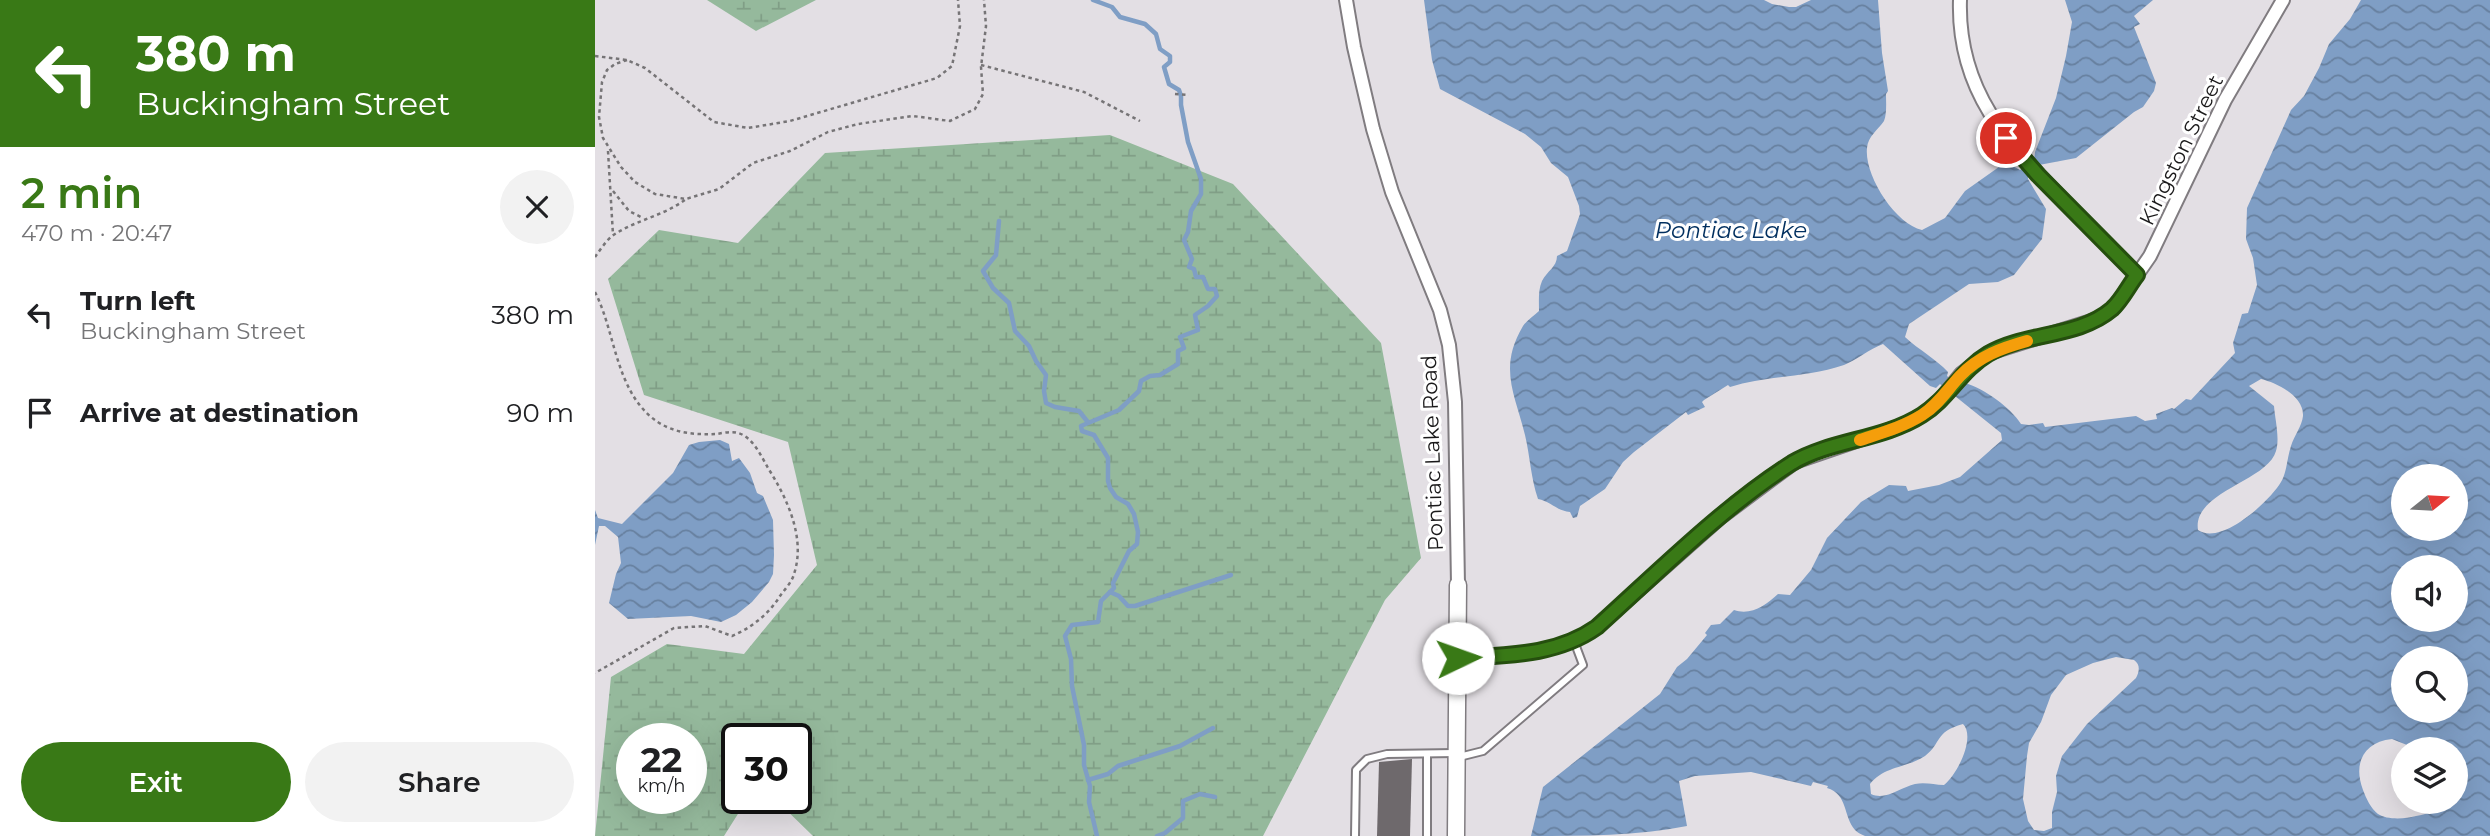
<!DOCTYPE html>
<html lang="en">
<head>
<meta charset="utf-8">
<style>
	:root { --surface:#fff; --page:#f2f2f2; --text:#202124; --muted:#757577; --accent:#397916 }
	body { margin:0; font-family:Montserrat,sans-serif; background:var(--page); color:var(--text); height:100vh; display:flex; flex-direction:column; font-size:26px; white-space:nowrap }
	* { box-sizing:border-box; margin:0 }
	p { font-size:23px; color:var(--muted) }
	.icon { flex:none; width:38px; height:38px; fill:none; stroke:currentColor; stroke-width:2; stroke-linecap:round; stroke-linejoin:round }
	.map { position:relative; flex:1; overflow:hidden }
	.details { display:flex; flex-direction:column; background:var(--surface); width:595px }
	.details>* { flex:none }
	.top-card { background:#397916; color:#fff; overflow:hidden }
	.needle { width:46px; rotate:72deg }
	.tools { position:absolute; left:1796px; top:464px; display:grid; gap:14px }
	.tools a { display:grid; place-items:center; width:77px; height:77px; border-radius:50%; background:var(--surface); box-shadow:0 7px 28px #0002; font-size:35px }
	.speed { position:absolute; left:21px; top:723px; display:flex; gap:14px; font-size:35px; font-weight:700; text-align:center }
	.speed>* { display:grid; place-content:center; width:91px; height:91px; border-radius:50%; background:var(--surface); box-shadow:0 7px 28px #0002; line-height:1 }
	.speed small { font-size:18px; font-weight:400 }
	.speed .limit { border:4px solid #111; border-radius:10px; background:#fff; color:#111 }
	.pin { position:absolute; display:grid; place-items:center; width:60px; height:60px; color:#fff; margin:-30px; border:4px solid #fff; border-radius:50%; box-shadow:0 2px 7px #0007 }
	.me { position:absolute; width:77px; margin:-38px; rotate:87deg; stroke-linejoin:round; filter:drop-shadow(0 0 5px #0008) }
	.turn { display:flex; align-items:center; gap:24px; height:147px; padding:0 21px; font-size:32px }
	.turn .icon { width:91px; height:91px; stroke-width:2.5 }
	.turn b { display:block; font-size:49px; line-height:60px }
	.round { display:grid; place-items:center; flex:none; width:74px; height:74px; border-radius:37px; background:var(--page) }
	.headline { display:flex; align-items:center; justify-content:space-between; height:119px; padding:0 21px }
	h1 { font-size:42px; font-weight:600; line-height:52px; color:var(--accent) }
	.cta { display:flex; gap:14px; margin-top:auto; padding:14px 21px }
	.cta a { flex:1; height:80px; border-radius:42px; background:var(--accent); color:#fff; font-size:28px; font-weight:600; line-height:80px; text-align:center }
	.cta a+a { background:var(--page); color:var(--text) }
	ul { padding:0; list-style:none }
	li { display:flex; align-items:center; gap:21px; height:98px; padding:0 21px }
	li div { flex:1 }
	li b { display:block; font-size:26px }
	li em { font-style:normal }
	main { display:flex; flex:1; min-height:0 }
	.map>svg:first-child { display:block }
	.wetland { fill:url(#wetland-marsh); fill-rule:evenodd }
	.water { fill:url(#water-waves); fill-rule:evenodd }
	.lines { fill:none; stroke-linecap:round; stroke-linejoin:round }
	.stream { stroke:#7f9ec5; stroke-width:4.5 }
	.building { fill:#6e696c }
	.service-casing { stroke:#807c80; stroke-width:10 }
	.minor-casing { stroke:#807c80; stroke-width:16 }
	.tertiary-casing { stroke:#807c80; stroke-width:19 }
	.path { stroke:#767476; stroke-width:2.5; stroke-dasharray:3.5 3.5; stroke-linecap:butt }
	.service { stroke:#fff; stroke-width:6 }
	.minor { stroke:#fff; stroke-width:12 }
	.tertiary { stroke:#fff; stroke-width:16 }
	.route-casing { stroke:#254f0e; stroke-width:18 }
	.route { stroke:#397916; stroke-width:12 }
	.slow { stroke:#f59e0b; stroke-width:12 }
	.labels { text-anchor:middle; dominant-baseline:central; stroke-width:6; stroke-linejoin:round; paint-order:stroke }
	.street-label { font-size:21px; fill:#1a191a; stroke:#fff }
	.water-label { font-size:23px; font-style:italic; fill:#012f5f; stroke:#fff }
</style>
</head>
<body>
<main>
<section class="details">
<div class="top-card">
<div class="turn"><svg class="icon" aria-label="left" viewBox="0 0 24 24"><path d="M17 20v-9H6M10 6l-5 5 5 5"/></svg><div><b>380 m</b>Buckingham Street</div></div>
</div>
<div class="headline"><div><h1>2 min</h1><p>470 m · 20:47</p></div><a class="round"><svg class="icon" aria-label="close" viewBox="0 0 24 24"><path d="M6 6l12 12M18 6L6 18"/></svg></a></div>
<ul>
<li><svg class="icon" aria-label="left" viewBox="0 0 24 24"><path d="M17 20v-9H6M10 6l-5 5 5 5"/></svg><div><b>Turn left</b><p>Buckingham Street</p></div><em>380 m</em></li>
<li><svg class="icon" aria-label="arrive" viewBox="0 0 24 24"><path d="M6 21V4h12l-3 4 3 4H6"/></svg><div><b>Arrive at destination</b></div><em>90 m</em></li>
</ul>
<div class="cta"><a>Exit</a><a>Share</a></div>
</section>
<div class="map">
<svg width="1895" height="836" viewBox="0 0 1895 836">
	<defs>
		<pattern id="wetland-marsh" width="20" height="14" patternUnits="userSpaceOnUse" patternTransform="scale(1.75)"><rect width="20" height="14" fill="#95b99c"/><path d="M1 5h8M5 5V1M11 12h8M15 12V8" fill="none" stroke="#809e86"/></pattern>
		<pattern id="water-waves" width="16" height="10" patternUnits="userSpaceOnUse" patternTransform="scale(1.75)"><rect width="16" height="10" fill="#7f9ec5"/><path d="M0 5q4-4 8 0t8 0" fill="none" stroke="#67809f"/></pattern>
	</defs>
	<rect width="100%" height="100%" fill="#e3dfe4"/>
	<g class="wetland">
		<path d="M112 0H221L161 31Z"/>
		<path d="M515 135 638 184 786 343 826 558 790 600 668 836H218L179 798H201V738H142V798H153L129 836H0L16 677 72 644 149 654 222 565 193 442 49 395 13 279 64 230 143 243 230 153ZM37 738H96V798H37Z"/>
	</g>
	<g class="water">
		<path d="M829 0H1169L1177 4 1194 7H1201L1216 0H1283L1287 53 1293 91 1291 94C1291 101 1292 114 1289 121 1283 130 1273 136 1272 148 1269 175 1300 224 1327 230L1350 218 1370 191 1411 162 1425 170 1439 160 1440 152 1461 98 1471 56 1477 22 1470 0H1558L1539 16 1545 24 1539 27 1561 83 1559 91 1548 107 1539 112 1481 158 1444 165 1433 174V179L1451 209 1447 239 1419 275 1403 282 1374 284 1314 324 1310 337C1324 350 1341 359 1353 372L1352 376 1365 387 1370 383C1390 389 1415 407 1426 424L1434 425 1448 423 1450 427 1541 416 1550 421 1562 419 1561 414 1577 408 1579 409 1591 399 1596 400 1640 353 1638 343 1647 314 1653 313 1662 285 1658 258 1651 239 1652 208 1696 110 1709 96 1724 68 1734 44 1755 19 1766 0H1895V836H1270C1266 834 1263 833 1260 830 1248 816 1253 794 1232 788L1233 786 1218 782 1216 786 1156 772 1100 776 1084 781 1092 826C1043 836 988 836 936 836L948 787 1065 694 1082 667 1092 659 1112 635 1110 633 1116 625 1125 624 1139 610C1156 616 1171 605 1183 594L1195 595 1216 570 1232 538 1266 502 1294 485 1311 486 1313 491 1344 485 1365 477 1407 440 1406 433 1345 384 1341 388 1335 386 1288 344C1274 349 1262 360 1249 365 1211 378 1172 375 1135 387L1133 385 1109 400 1107 402 1110 407 1093 415 1091 412 1039 452 1028 462 1010 489 985 506 982 517 978 518 975 512C962 511 955 501 943 499 936 479 935 456 930 435 920 394 903 368 928 326 932 320 939 316 944 311 944 301 943 290 947 281 952 271 962 267 962 256L972 251 985 214 984 206 973 177 956 163 946 147 930 134 845 89 837 60ZM1666 379C1682 383 1709 396 1708 416 1707 426 1699 436 1696 446 1692 458 1692 472 1686 482 1674 502 1626 546 1603 530 1597 492 1673 481 1681 451 1685 438 1680 419 1679 406L1654 386ZM1808 476H1860V528H1808ZM1808 567H1860V620H1808ZM1521 657 1539 660C1546 665 1544 672 1541 678L1492 724 1467 756 1461 776 1462 792 1457 812V828L1449 831 1439 830 1433 821 1428 799 1432 756 1434 743 1446 722 1456 695 1471 675 1498 663ZM1808 658H1860V710H1808ZM1368 724C1381 737 1362 775 1349 785 1339 785 1331 782 1320 784 1306 787 1291 801 1276 794L1275 784C1289 766 1312 768 1330 756 1347 743 1339 732 1368 724ZM1797 739 1822 749H1860V802H1849C1843 811 1832 814 1821 816 1810 819 1792 820 1783 814 1776 809 1771 798 1768 790 1758 764 1768 742 1797 739Z"/>
		<path d="M125 440 134 444 137 461 144 458 155 473 162 493 168 496 178 520 179 555 178 574 174 582 157 602 141 615 126 622 96 616 33 619 14 603 21 574 26 563 23 537 10 526H4L0 545V510L3 518 27 524 78 473 94 445 104 442Z"/>
	</g>
	<g class="lines">
		<g class="stream">
			<path d="M498 0 517 7 525 17 550 24 561 34 565 49 575 56V62L569 67 574 84 584 90 586 96V105L593 142 606 179V194L596 211 593 232 589 240 597 259 594 267 599 269 601 277H608L613 289H620L622 296 613 306 600 315 603 330 585 337 589 348 583 351V364L565 375 555 376 546 381 544 391 524 410 486 426 487 431 499 435 513 458V481L515 488 521 497 533 504 539 514 543 532 542 544 534 551 518 583 519 588 506 601 503 622 477 625 470 636 476 659 477 686 489 745V765L495 786 494 802 502 836"/>
			<path d="M404 221 401 255 388 271 398 288 414 303 420 331 434 346 441 361 451 375 449 391 451 403 460 407 484 411 492 421"/>
			<path d="M515 592 524 596 533 606H540L636 575"/>
			<path d="M493 780 513 774 523 766 585 746 618 728"/>
			<path d="M562 836 570 833 588 818V801L605 794 620 797"/>
		</g>
	</g>
	<path class="building" d="M817 759 815 836H782L784 762Z"/>
	<g class="lines">
		<defs>
			<g id="service">
				<path d="M864 757 888 751 988 665 979 641"/>
				<path d="M760 836 761 770 772 759 792 754 861 753"/>
				<path d="M832 836V754"/>
			</g>
			<g id="minor">
				<path d="M751 0 759 47 778 129 797 192 845 310 854 345 860 402 863 585"/>
				<path d="M1365 0C1362 95 1417 147 1478 210 1500 231 1520 253 1542 275"/>
				<path d="M863 658C912 655 961 656 1002 627L1126 517 1200 462 1308 425 1327 415 1345 400 1366 374 1394 353 1503 319 1519 308 1555 256 1630 100 1688 0"/>
			</g>
			<path id="tertiary" d="M861 836 863 585"/>
		</defs>
		<use href="#service" class="service-casing"/>
		<use href="#minor" class="minor-casing"/>
		<use href="#tertiary" class="tertiary-casing"/>
		<g class="path">
			<path d="M0 56 32 60 50 68 119 122 153 128 195 121 342 78 357 66 365 26 363 0"/>
			<path d="M32 60 20 64 12 70 7 82 4 117 8 138 26 167 40 182 60 194 91 199 124 189 158 163 195 151 233 132 263 124 318 116 355 121 380 109 388 94 386 67 391 26 389 0"/>
			<path d="M386 65 489 92 545 121"/>
			<path d="M580 94 594 95"/>
			<path d="M13 151 18 235"/>
			<path d="M18 191 34 211 48 218"/>
			<path d="M0 257C5 250 11 241 17 236 40 220 69 216 91 199"/>
			<path d="M0 292C20 331 20 386 56 417 75 433 98 435 121 434 128 433 137 431 143 433 158 437 166 456 173 468 192 498 211 538 199 574 197 582 190 589 185 596 174 614 156 628 137 636L110 626 79 628 0 673"/>
		</g>
		<use href="#service" class="service"/>
		<use href="#minor" class="minor"/>
		<use href="#tertiary" class="tertiary"/>
	</g>
	<g class="lines">
		<defs>
			<path id="route" d="M863 658C912 655 961 656 1002 627 1063 572 1128 507 1197 463 1235 440 1288 440 1327 415 1353 399 1366 370 1393 354 1430 332 1483 338 1517 309 1527 300 1534 285 1542 275L1443 175 1411 138"/>
		</defs>
		<use href="#route" class="route-casing"/>
		<use href="#route" class="route"/>
		<path class="slow" d="M1265 440C1286 433 1308 427 1327 415 1343 405 1352 390 1365 376 1384 356 1407 348 1432 341"/>
	</g>
	<g class="labels">
		<g class="street-label">
			<text transform="translate(1586 150) rotate(-64)">Kingston Street</text>
			<text transform="translate(837 453) rotate(-92)">Pontiac Lake Road</text>
		</g>
		<g class="water-label">
			<text x="1136" y="230">Pontiac Lake</text>
		</g>
	</g>
</svg>
<div class="tools">
<a><svg class="needle" viewBox="-14 -14 28 28"><path d="M0-13l5 13h-10z" fill="#e53935"/><path d="M0 13l5-13h-10z" fill="#757577"/></svg></a>
<a><svg class="icon" aria-label="sound" viewBox="0 0 24 24"><path d="M4 9h4l5-4v14l-5-4H4zM17 9q2 3 0 6"/></svg></a>
<a><svg class="icon" aria-label="search" viewBox="0 0 24 24"><circle cx="10" cy="10" r="6"/><path d="M15 15l6 6"/></svg></a>
<a><svg class="icon" aria-label="layers" viewBox="0 0 24 24"><path d="M12 4l9 5-9 5-9-5zM3 14l9 5 9-5"/></svg></a>
</div>
<div class="speed"><div>22<small>km/h</small></div><div class="limit">30</div></div>
<div class="pin" style="left:1411px;top:138px;background:#d93025"><svg class="icon" aria-label="arrive" viewBox="0 0 24 24"><path d="M6 21V4h12l-3 4 3 4H6"/></svg></div>
<svg class="me" style="left:863px;top:658px" viewBox="-20 -20 40 40"><circle r="19" fill="#fff"/><path d="M0-13L10 11 0 6-10 11z" fill="#397916"/></svg>
</div>
</main>
</body>
</html>
